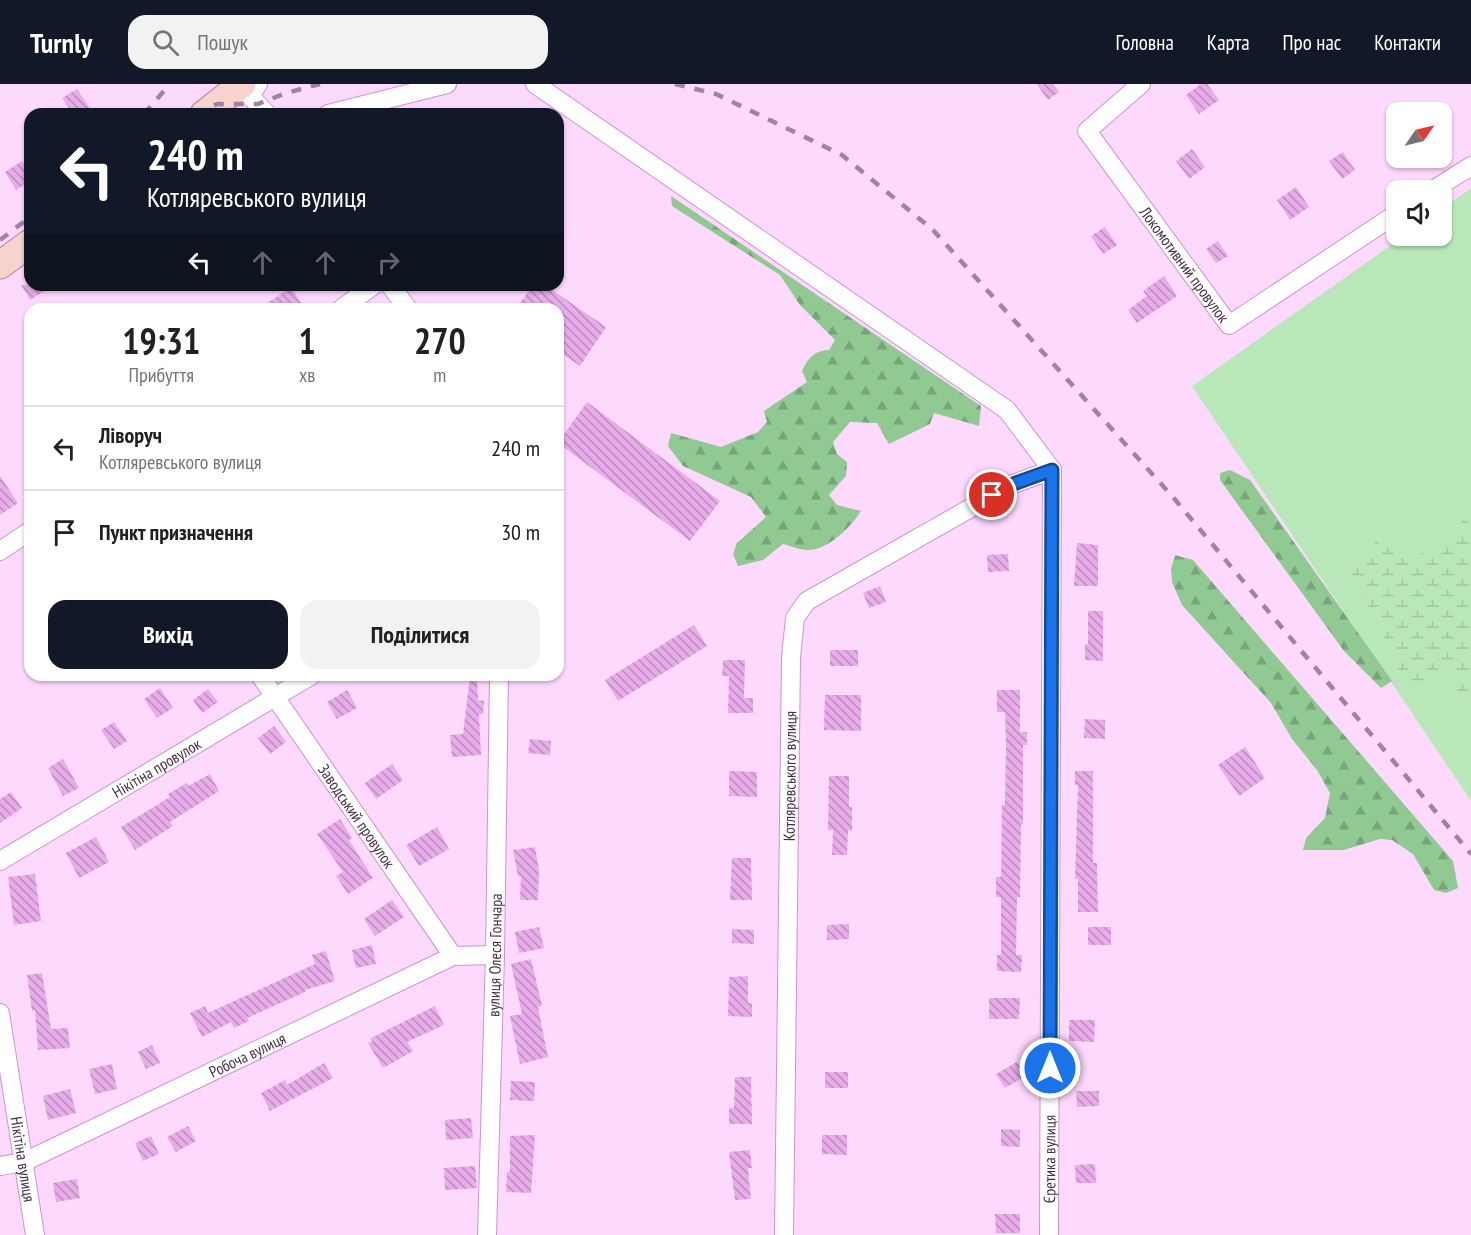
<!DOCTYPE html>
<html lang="uk">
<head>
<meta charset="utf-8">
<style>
	:root { --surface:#fff; --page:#f2f2f2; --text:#202124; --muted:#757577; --line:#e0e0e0; --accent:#111827 }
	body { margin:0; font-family:"PT Sans Narrow",sans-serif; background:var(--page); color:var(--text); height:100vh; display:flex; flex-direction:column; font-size:22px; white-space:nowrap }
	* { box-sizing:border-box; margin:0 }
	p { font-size:20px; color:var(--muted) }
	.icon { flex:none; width:33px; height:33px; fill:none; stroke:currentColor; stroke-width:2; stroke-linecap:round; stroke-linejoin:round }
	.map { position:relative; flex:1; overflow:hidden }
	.panel { position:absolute; left:24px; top:219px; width:540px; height:378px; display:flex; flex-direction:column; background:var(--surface); border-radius:18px; box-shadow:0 2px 4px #0004 }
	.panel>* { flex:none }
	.hud { position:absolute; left:24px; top:24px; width:540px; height:183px; border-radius:18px; box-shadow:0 2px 4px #0004; background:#111827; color:#fff; overflow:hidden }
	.needle { width:39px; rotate:56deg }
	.tools { position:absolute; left:1386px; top:18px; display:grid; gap:12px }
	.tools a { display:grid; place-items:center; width:66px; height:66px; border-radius:12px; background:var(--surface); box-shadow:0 2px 4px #0004; font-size:30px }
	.pin { position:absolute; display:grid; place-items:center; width:51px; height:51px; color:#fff; margin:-26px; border:3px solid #fff; border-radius:50%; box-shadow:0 2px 6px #0007 }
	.me { position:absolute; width:66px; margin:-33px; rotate:0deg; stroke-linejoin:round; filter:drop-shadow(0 0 4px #0008) }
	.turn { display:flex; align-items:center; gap:21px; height:126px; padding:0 24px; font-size:27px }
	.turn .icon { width:78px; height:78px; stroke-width:2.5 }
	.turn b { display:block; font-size:42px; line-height:51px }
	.lanes { display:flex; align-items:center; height:57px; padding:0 24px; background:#0003; justify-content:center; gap:30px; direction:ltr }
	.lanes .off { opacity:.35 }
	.eta { display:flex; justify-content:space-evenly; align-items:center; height:102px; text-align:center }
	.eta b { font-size:36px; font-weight:700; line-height:42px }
	.button { display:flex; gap:12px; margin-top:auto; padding:12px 24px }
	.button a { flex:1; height:69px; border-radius:18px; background:var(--accent); color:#fff; font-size:24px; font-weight:700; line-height:69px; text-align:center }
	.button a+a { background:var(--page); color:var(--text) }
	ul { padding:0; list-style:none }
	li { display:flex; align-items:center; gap:18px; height:84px; padding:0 24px; border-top:2px solid var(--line) }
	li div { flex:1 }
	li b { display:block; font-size:22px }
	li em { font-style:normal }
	header { display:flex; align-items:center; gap:36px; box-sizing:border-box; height:84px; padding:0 30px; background:var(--accent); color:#fff }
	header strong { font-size:28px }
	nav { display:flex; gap:33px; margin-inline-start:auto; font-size:21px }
	.search { width:420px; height:54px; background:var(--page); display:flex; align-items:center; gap:15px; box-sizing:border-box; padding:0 21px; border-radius:18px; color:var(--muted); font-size:22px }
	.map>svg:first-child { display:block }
	.grass { fill:#b8e8b9 }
	.forest { fill:url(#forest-firs) }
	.wetland { fill:url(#wetland-marsh) }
	.building { fill:url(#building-back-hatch) }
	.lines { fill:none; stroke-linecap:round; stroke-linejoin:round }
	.minor-casing { stroke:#cd93cf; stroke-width:20 }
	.primary-casing { stroke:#b78589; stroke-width:29 }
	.minor { stroke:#fff; stroke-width:18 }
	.primary { stroke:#f8d2ce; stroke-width:27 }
	.rail { stroke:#a082a1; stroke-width:4.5; stroke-dasharray:10 10; stroke-linecap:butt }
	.route-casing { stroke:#114b97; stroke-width:15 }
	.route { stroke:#1a73e8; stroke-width:10 }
	.labels { text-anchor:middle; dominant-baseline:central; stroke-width:6; stroke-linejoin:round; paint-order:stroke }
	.street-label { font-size:16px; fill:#462e47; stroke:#fff }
</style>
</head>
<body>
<header>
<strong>Turnly</strong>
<div class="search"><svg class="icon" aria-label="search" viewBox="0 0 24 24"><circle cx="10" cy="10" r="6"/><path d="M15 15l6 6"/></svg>Пошук</div>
<nav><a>Головна</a><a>Карта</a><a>Про нас</a><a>Контакти</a></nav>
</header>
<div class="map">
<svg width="1471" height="1151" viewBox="0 0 1471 1151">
	<defs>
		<pattern id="forest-firs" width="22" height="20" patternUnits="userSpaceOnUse" patternTransform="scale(1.5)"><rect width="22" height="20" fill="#90c992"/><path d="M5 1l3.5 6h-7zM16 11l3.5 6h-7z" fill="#77a479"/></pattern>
		<pattern id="wetland-marsh" width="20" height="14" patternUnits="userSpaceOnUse" patternTransform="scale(1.5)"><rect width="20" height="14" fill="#b8e8b9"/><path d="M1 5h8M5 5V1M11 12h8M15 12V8" fill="none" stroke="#a0c7a0"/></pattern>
		<pattern id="building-back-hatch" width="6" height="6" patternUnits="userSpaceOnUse" patternTransform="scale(1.5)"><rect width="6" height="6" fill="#e7ace9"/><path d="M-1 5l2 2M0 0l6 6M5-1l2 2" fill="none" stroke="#bd8cbf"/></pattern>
	</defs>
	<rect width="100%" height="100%" fill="#fed9fe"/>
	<path class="grass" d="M1471 104V717L1192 302 1404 152H1442V125Z"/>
	<g class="forest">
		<path d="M671 112 981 322 979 342 934 329 930 340 889 360 877 339 850 338 833 358 837 370 847 378 846 392 829 411 837 421 861 427C851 443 827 467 807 466 800 466 791 462 783 460L763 476 738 482 733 470 737 459 766 433 751 413 683 382 668 362 671 349 721 363 758 348 767 338 764 327 807 298 802 287C809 273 814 267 829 266L835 256 800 221 780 191 672 122Z"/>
		<path d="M1230 386 1250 396 1392 597 1381 604 1344 567 1220 396V389Z"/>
		<path d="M1175 471 1193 476 1453 777 1458 804 1446 809 1434 806 1413 770 1392 756 1380 755 1344 766H1303L1306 754 1325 734 1330 709 1317 686 1292 655 1271 619 1182 521 1172 498 1171 485Z"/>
	</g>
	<path class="wetland" d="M1471 422V610L1460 624 1455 584 1411 607 1402 594 1377 537 1348 484 1378 456 1409 475 1451 456Z"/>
	<g class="building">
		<path d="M1037 0H1053L1059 8 1048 16Z"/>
		<path d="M1201 0H1207L1219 16 1199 30 1186 11Z"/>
		<path d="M77 5 94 30H73L62 14Z"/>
		<path d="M1192 65 1205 83 1189 95 1176 77Z"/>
		<path d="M1343 68 1355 86 1342 95 1329 77Z"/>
		<path d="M22 77 30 90V97L16 106 5 88Z"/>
		<path d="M1296 103 1309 123 1290 136 1277 116Z"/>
		<path d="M1105 143 1117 161 1103 170 1091 152Z"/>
		<path d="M1218 157 1228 172 1216 179 1206 165Z"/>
		<path d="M1164 192 1177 212 1137 239 1128 226 1147 212 1143 207Z"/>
		<path d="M21 201H54L30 216Z"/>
		<path d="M533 201H545L606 243 580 282 558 267V225H516Z"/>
		<path d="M291 203 305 225H259Z"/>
		<path d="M587 318 720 417 690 457 558 359Z"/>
		<path d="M0 392 18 419 0 431Z"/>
		<path d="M1077 459 1098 461V502H1074Z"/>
		<path d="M1008 470 1009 487 988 488 987 471Z"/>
		<path d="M880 502 886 518 869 524 863 509Z"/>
		<path d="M1088 527H1103V577L1085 576V560H1088Z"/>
		<path d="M694 541 707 562 618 617 605 596Z"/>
		<rect x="830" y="566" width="28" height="16"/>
		<path d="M723 576H745L744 614H753V629H728L729 592H722Z"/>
		<path d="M470 592H477L478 616 484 617 483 630H479L481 671 452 673 450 651 463 650Z"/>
		<path d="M160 604 173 624 157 634 144 615Z"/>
		<path d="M208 605 218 618 202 629 193 616Z"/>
		<path d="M347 606 357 624 337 635 327 618Z"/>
		<path d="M997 606H1020V648H1027V661H1023V740H1021L1020 813H1017L1016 871H1022L1021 888 997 887V871H1001V813H996V793H1001L1002 721H1005L1006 661 1005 628H997Z"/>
		<path d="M825 611H861V647L824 646Z"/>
		<path d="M1085 635 1105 636V655L1084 654Z"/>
		<path d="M114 638 127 657 114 665 101 646Z"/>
		<path d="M274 642 286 658 270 670 258 654Z"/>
		<path d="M530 655 551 657 550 671 528 669Z"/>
		<path d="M1245 663 1265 694 1239 712 1218 681Z"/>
		<path d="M63 675 79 704 63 712 48 684Z"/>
		<path d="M392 680 403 696 376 715 365 699Z"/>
		<path d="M729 687 757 688V713L729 712Z"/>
		<path d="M1075 687H1093V779H1097L1098 828H1078V795H1075L1078 701H1075Z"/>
		<path d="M210 690 219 707 170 738 173 742 135 766 121 743 170 713 168 710 187 699 188 702Z"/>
		<path d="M829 692H849V723H852V747L848 746 847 771H832L833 746H828Z"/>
		<path d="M11 708 22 724 0 739V715Z"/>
		<path d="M340 735 352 754 349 756 373 794 348 810 336 792 343 788 317 750Z"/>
		<path d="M437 743 449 765 419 782 406 761Z"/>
		<path d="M96 753 109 778 79 794 66 769Z"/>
		<path d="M535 763 539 786 538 816H520L521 792H518L513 766Z"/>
		<path d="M732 774H751L752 816H730Z"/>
		<path d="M35 790 41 837 14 841 8 793Z"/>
		<path d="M392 816 404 833 375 852 364 835Z"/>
		<path d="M849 840V855L827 856V841Z"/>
		<path d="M539 843 544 864 519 869 515 848Z"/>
		<rect x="1088" y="843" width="23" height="18"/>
		<path d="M732 845 754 846V860L732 859Z"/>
		<path d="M372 861 376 880 356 884 352 866Z"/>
		<path d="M326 867 335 897 305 906V908L247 934 249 937 234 944 231 938 202 953 190 929 205 922 208 929 315 880 312 871Z"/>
		<path d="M531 875 542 922 538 923 548 973 520 980 510 932 522 930 511 880Z"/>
		<path d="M42 889 51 945 68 944 70 964 38 966 35 926 32 927 27 891Z"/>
		<path d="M748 892V919H752V933L728 932 729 893Z"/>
		<path d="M989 914H1020L1019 935H989Z"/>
		<path d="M435 922 444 941 407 958 413 967 383 984 368 959 372 958 371 954Z"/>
		<path d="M1069 936H1095L1094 958 1069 957Z"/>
		<path d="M152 961 160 979 146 985 138 968Z"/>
		<path d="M1017 978 1026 992 1005 1004 996 990Z"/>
		<path d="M324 979 333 994 270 1027 261 1009 285 996 287 1001Z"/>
		<path d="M112 980 117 1005 95 1010 89 985Z"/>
		<rect x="825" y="988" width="23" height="16"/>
		<path d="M735 993H751L752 1040H729V1024H734Z"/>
		<path d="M511 997 535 998 534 1017 510 1016Z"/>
		<path d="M70 1005 76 1029 48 1036 43 1012Z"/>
		<path d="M1076 1007H1099V1022L1077 1023Z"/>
		<path d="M471 1034 473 1054 446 1056 445 1036Z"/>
		<path d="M188 1042 196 1057 176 1068 167 1053Z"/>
		<path d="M1001 1045 1020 1046V1063L1001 1062Z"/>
		<path d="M535 1051 531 1109 506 1108 507 1088H510V1052Z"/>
		<path d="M822 1051H847V1071L822 1070Z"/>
		<path d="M151 1052 159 1070 143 1077 135 1059Z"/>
		<path d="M750 1066 752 1084H748L751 1115 735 1116 729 1068Z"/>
		<path d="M1095 1080 1096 1099H1076L1075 1081Z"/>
		<path d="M475 1082 477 1104 445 1106 444 1084Z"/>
		<path d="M77 1095 80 1114 56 1118 53 1099Z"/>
		<path d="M995 1130H1020V1149H996Z"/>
	</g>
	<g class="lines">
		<defs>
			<g id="minor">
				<path d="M258 0 250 12 267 30"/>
				<path d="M535 0 1007 326 1052 386"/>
				<path id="s1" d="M1141 0 1087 47 1229 241 1396 130"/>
				<path d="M328 30 447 0"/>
				<path d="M1433 106 1471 82"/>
				<path d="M390 201 408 225"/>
				<path d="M341 225 374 201"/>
				<path d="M0 467 30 447"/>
				<path id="s2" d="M260 591 453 872"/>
				<path id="s3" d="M0 777 312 591"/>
				<path id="s4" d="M0 929 35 1151"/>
				<path id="s5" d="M0 1082 24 1078 453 872 495 871"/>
				<path id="s6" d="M487 1151 495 871 499 591"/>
				<path id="s7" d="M784 1151 791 573 795 534 807 517 1013 400 1052 386"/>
				<path id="s8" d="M1049 1151 1052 386"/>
			</g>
			<g id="primary">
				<path d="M204 30 242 0"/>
				<path d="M0 181 30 159"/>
			</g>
		</defs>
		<use href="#minor" class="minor-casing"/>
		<use href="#primary" class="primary-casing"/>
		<use href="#minor" class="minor"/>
		<use href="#primary" class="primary"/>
		<g class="rail">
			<path d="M675 0 716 10 842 71 933 146 1172 412 1471 770"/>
			<path d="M144 30 170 0"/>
			<path d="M196 30 217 20H258L286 9 320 0"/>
			<path d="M0 156 30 133"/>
		</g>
	</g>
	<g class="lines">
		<defs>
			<path id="route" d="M992 411 1013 400 1052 386 1050 984"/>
		</defs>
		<use href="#route" class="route-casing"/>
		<use href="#route" class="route"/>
	</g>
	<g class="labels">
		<g class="street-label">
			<text stroke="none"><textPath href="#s1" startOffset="237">Локомотивний провулок</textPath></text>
			<text stroke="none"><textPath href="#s3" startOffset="182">Нікітіна провулок</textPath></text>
			<text stroke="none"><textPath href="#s7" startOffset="459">Котляревського вулиця</textPath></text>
			<text stroke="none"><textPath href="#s2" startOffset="171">Заводський провулок</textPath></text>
			<text stroke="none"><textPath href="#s6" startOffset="280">вулиця Олеся Гончара</textPath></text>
			<text stroke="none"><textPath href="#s5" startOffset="272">Робоча вулиця</textPath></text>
			<text stroke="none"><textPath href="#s8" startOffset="76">Єретика вулиця</textPath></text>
			<text stroke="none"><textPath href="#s4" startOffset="148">Нікітіна вулиця</textPath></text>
		</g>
	</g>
</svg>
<div class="tools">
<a><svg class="needle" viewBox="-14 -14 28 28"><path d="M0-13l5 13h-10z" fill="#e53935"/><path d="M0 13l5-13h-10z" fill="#757577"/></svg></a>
<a><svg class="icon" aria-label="sound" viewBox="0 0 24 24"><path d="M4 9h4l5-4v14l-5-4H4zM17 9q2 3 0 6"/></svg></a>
</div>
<div class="pin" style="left:992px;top:411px;background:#d93025"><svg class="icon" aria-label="arrive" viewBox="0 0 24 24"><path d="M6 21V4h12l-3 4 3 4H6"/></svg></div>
<svg class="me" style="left:1050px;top:984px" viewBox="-20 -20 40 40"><circle r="17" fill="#1a73e8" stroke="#fff" stroke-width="3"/><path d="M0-11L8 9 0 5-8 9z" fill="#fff"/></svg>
<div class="hud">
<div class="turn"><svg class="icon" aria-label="left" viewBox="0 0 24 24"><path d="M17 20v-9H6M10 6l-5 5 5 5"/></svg><div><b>240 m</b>Котляревського вулиця</div></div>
<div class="lanes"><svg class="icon" aria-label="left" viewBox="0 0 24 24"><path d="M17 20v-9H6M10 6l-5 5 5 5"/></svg><svg class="icon off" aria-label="ahead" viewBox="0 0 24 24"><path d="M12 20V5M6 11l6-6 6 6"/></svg><svg class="icon off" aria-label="ahead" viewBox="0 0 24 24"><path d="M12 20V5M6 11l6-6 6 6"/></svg><svg class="icon off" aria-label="right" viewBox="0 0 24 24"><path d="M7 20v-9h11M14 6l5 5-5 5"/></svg></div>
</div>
<section class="panel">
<div class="eta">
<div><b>19:31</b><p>Прибуття</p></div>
<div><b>1</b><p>хв</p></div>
<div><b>270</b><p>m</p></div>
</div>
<ul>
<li><svg class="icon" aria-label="left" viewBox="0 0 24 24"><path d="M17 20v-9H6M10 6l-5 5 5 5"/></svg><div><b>Ліворуч</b><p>Котляревського вулиця</p></div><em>240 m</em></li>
<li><svg class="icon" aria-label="arrive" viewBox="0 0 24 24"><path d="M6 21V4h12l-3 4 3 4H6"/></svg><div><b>Пункт призначення</b></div><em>30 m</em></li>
</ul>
<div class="button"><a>Вихід</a><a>Поділитися</a></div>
</section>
</div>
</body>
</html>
